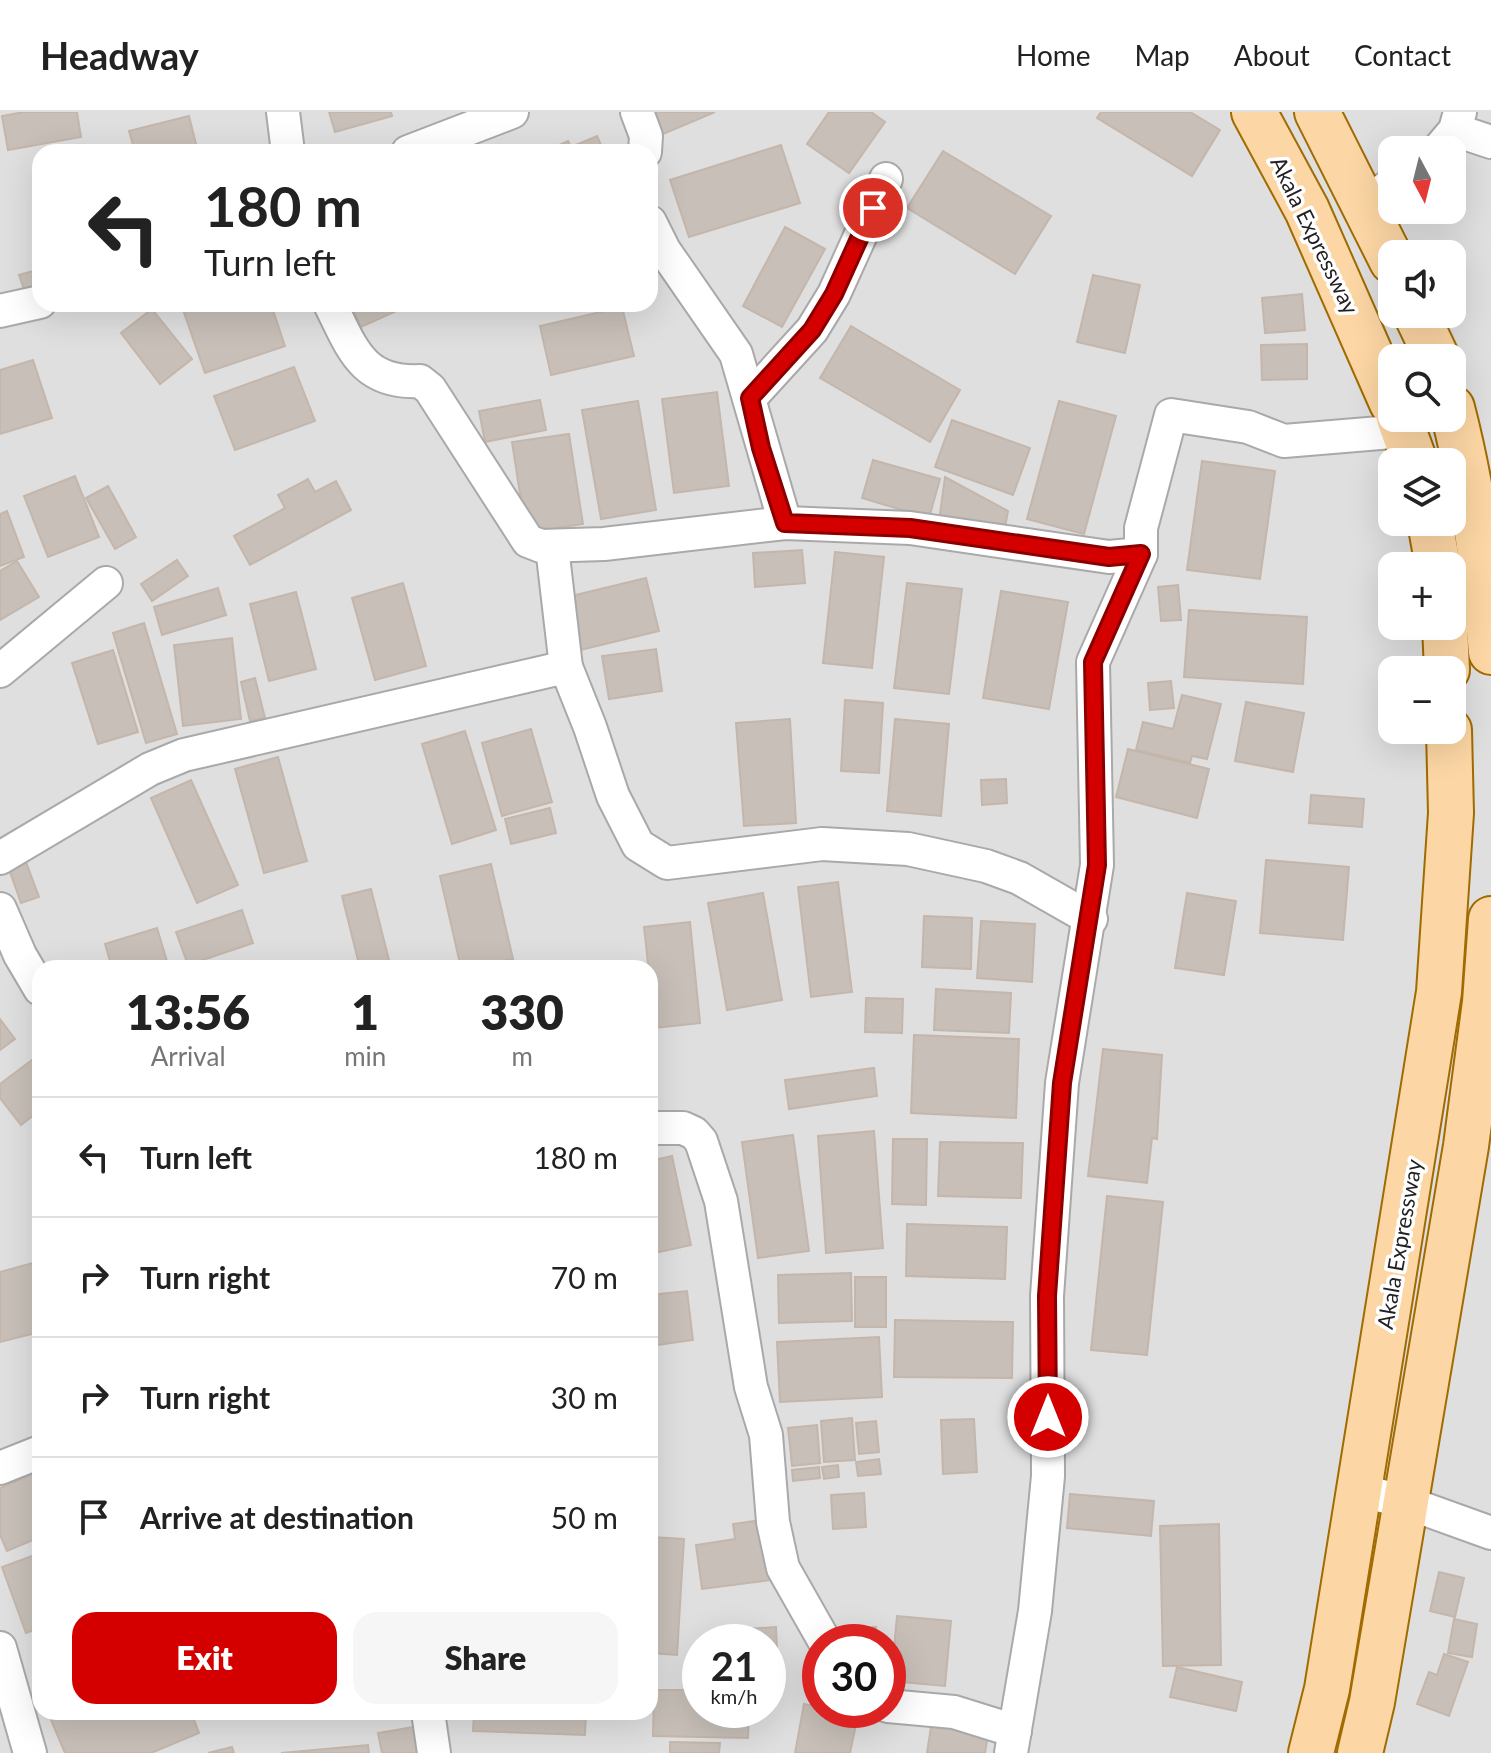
<!DOCTYPE html>
<html lang="en">
<head>
<meta charset="utf-8">
<style>
	:root { --surface:#fff; --page:#f6f6f6; --text:#222; --muted:#767676; --line:#e0e0e0; --accent:#d40000 }
	body { margin:0; font-family:Lato,sans-serif; background:var(--page); color:var(--text); height:100vh; display:flex; flex-direction:column; font-size:30px; white-space:nowrap }
	* { box-sizing:border-box; margin:0 }
	p { font-size:26px; color:var(--muted) }
	.icon { flex:none; width:44px; height:44px; fill:none; stroke:currentColor; stroke-width:2; stroke-linecap:round; stroke-linejoin:round }
	.map { position:relative; flex:1; overflow:hidden }
	.side { position:absolute; left:32px; top:848px; width:626px; height:760px; display:flex; flex-direction:column; background:var(--surface); border-radius:24px; box-shadow:0 8px 32px #0002 }
	.side>* { flex:none }
	.top-card { position:absolute; left:32px; top:32px; width:626px; height:168px; border-radius:24px; box-shadow:0 8px 32px #0002; background:#fff; color:var(--text); overflow:hidden }
	.needle { width:52px; rotate:173deg }
	.tools { position:absolute; left:1378px; top:24px; display:grid; gap:16px }
	.tools a { display:grid; place-items:center; width:88px; height:88px; border-radius:16px; background:var(--surface); box-shadow:0 8px 32px #0002; font-size:40px }
	.speed { position:absolute; left:682px; top:1512px; display:flex; gap:16px; font-size:40px; font-weight:700; text-align:center }
	.speed>* { display:grid; place-content:center; width:104px; height:104px; border-radius:50%; background:var(--surface); box-shadow:0 8px 32px #0002; line-height:1 }
	.speed small { font-size:20px; font-weight:400 }
	.speed .limit { border:12px solid #d22; background:#fff; color:#111 }
	.pin { position:absolute; display:grid; place-items:center; width:68px; height:68px; color:#fff; margin:-34px; border:4px solid #fff; border-radius:50%; box-shadow:0 2px 8px #0007 }
	.me { position:absolute; width:88px; margin:-44px; rotate:0deg; stroke-linejoin:round; filter:drop-shadow(0 0 6px #0008) }
	.turn { display:flex; align-items:center; gap:28px; height:168px; padding:0 40px; font-size:36px }
	.turn .icon { width:104px; height:104px; stroke-width:2.5 }
	.turn b { display:block; font-size:56px; line-height:68px }
	.eta { display:flex; justify-content:space-evenly; align-items:center; height:136px; text-align:center }
	.eta b { font-size:48px; font-weight:800; line-height:56px }
	.primary-button { display:flex; gap:16px; margin-top:auto; padding:16px 40px }
	.primary-button a { flex:1; height:92px; border-radius:24px; background:var(--accent); color:#fff; font-size:32px; font-weight:800; line-height:92px; text-align:center }
	.primary-button a+a { background:var(--page); color:var(--text) }
	ul { padding:0; list-style:none }
	li { display:flex; align-items:center; gap:24px; height:120px; padding:0 40px; border-top:2px solid var(--line) }
	li div { flex:1 }
	li b { display:block; font-size:30px }
	li em { font-style:normal }
	header { display:flex; align-items:center; gap:48px; box-sizing:border-box; height:112px; padding:0 40px; background:var(--surface); border-bottom:2px solid var(--line) }
	header strong { font-size:38px }
	nav { display:flex; gap:44px; margin-inline-start:auto; font-size:28px }
	.map>svg:first-child { display:block }
	.residential { fill:#e0dfdf; fill-rule:evenodd }
	.building { fill:#c7bfb8; stroke:#c4b6ab; stroke-width:2 }
	.lines { fill:none; stroke-linecap:round; stroke-linejoin:round }
	.street-casing { stroke:#a9a9a9; stroke-width:36 }
	.primary-casing { stroke:#a06b00; stroke-width:48 }
	.street { stroke:#fff; stroke-width:32 }
	.primary { stroke:#fcd6a4; stroke-width:44 }
	.route-casing { stroke:#8a0000; stroke-width:20 }
	.route { stroke:#d40000; stroke-width:14 }
	.labels { text-anchor:middle; dominant-baseline:central; stroke-width:7; stroke-linejoin:round; paint-order:stroke }
	.street-label { font-size:22px; fill:#222; stroke:#fff }
</style>
</head>
<body>
<header>
<strong>Headway</strong>
<nav><a>Home</a><a>Map</a><a>About</a><a>Contact</a></nav>
</header>
<div class="map">
<svg width="1491" height="1641" viewBox="0 0 1491 1641">
	<rect width="100%" height="100%" fill="#f2efe9"/>
	<path class="residential" d="M0 0H1491V1641H0ZM1392 38H1452V98H1392ZM40 40H650V192H40ZM1392 142H1452V202H1392ZM1392 246H1452V306H1392ZM1392 350H1452V410H1392ZM1392 454H1452V514H1392ZM1392 558H1452V618H1392ZM40 856H650V1600H40ZM700 1530H768V1598H700ZM820 1530H888V1598H820Z"/>
	<g class="building">
		<path d="M24 0H77L81 25 8 38 2 4Z"/>
		<path d="M329 0H391L392 4 335 20Z"/>
		<path d="M645 0H715L656 25Z"/>
		<path d="M829 0H871L885 10 849 61 807 32Z"/>
		<path d="M1101 0H1190L1220 18 1192 64 1097 6Z"/>
		<path d="M189 4 198 40H135L129 19Z"/>
		<path d="M597 24 604 40H551L550 37 568 29 571 35Z"/>
		<path d="M781 33 800 91 689 125 670 68Z"/>
		<path d="M943 39 1051 104 1015 162 907 96Z"/>
		<path d="M785 115 825 137 782 215 743 194Z"/>
		<path d="M40 157V179L26 183 19 163Z"/>
		<path d="M1093 163 1140 173 1125 241 1077 230Z"/>
		<path d="M1302 182 1305 218 1265 221 1262 186Z"/>
		<path d="M181 192H271L285 234 205 261Z"/>
		<path d="M351 192H402L403 196 361 215Z"/>
		<path d="M622 195 634 244 551 263 540 214Z"/>
		<path d="M152 197 192 247 160 272 121 221Z"/>
		<path d="M851 214 960 278 930 330 820 266Z"/>
		<path d="M1307 232V267L1262 268 1261 233Z"/>
		<path d="M33 248 52 306 0 322V258Z"/>
		<path d="M294 255 315 309 235 338 214 284Z"/>
		<path d="M717 280 729 374 674 381 662 287Z"/>
		<path d="M540 288 546 318 485 330 479 299Z"/>
		<path d="M638 289 656 398 601 407 582 298Z"/>
		<path d="M1059 289 1116 304 1084 422 1027 407Z"/>
		<path d="M952 308 1030 336 1013 383 935 355Z"/>
		<path d="M569 322 583 412 526 421 512 330Z"/>
		<path d="M873 348 940 367 929 406 862 386Z"/>
		<path d="M1202 349 1275 359 1260 467 1187 458Z"/>
		<path d="M75 364 99 425 48 445 24 384Z"/>
		<path d="M945 365 1008 399 1004 421 939 409Z"/>
		<path d="M308 367 315 380 336 369 351 398 250 453 234 424 285 396 278 383Z"/>
		<path d="M108 374 136 425 115 437 86 386Z"/>
		<path d="M7 399 24 445 0 454V402Z"/>
		<path d="M802 438 805 471 755 475 753 441Z"/>
		<path d="M835 440 884 445 872 556 823 551Z"/>
		<path d="M177 448 188 464 152 489 141 472Z"/>
		<path d="M17 449 39 485 0 508V459Z"/>
		<path d="M646 466 659 519 576 539 563 486Z"/>
		<path d="M403 471 426 554 375 568 352 486Z"/>
		<path d="M907 471 962 477 949 582 894 576Z"/>
		<path d="M1178 473 1181 508 1161 509 1158 475Z"/>
		<path d="M218 476 226 503 162 523 154 495Z"/>
		<path d="M1001 479 1068 490 1049 597 983 586Z"/>
		<path d="M296 480 316 557 269 569 250 492Z"/>
		<path d="M1189 498 1307 505 1303 572 1184 565Z"/>
		<path d="M144 511 177 622 146 631 113 521Z"/>
		<path d="M232 526 241 607 183 614 174 533Z"/>
		<path d="M656 537 662 579 609 587 602 544Z"/>
		<path d="M113 538 138 620 98 632 72 551Z"/>
		<path d="M255 566 265 606 250 609 241 570Z"/>
		<path d="M1171 569 1174 596 1150 598 1148 571Z"/>
		<path d="M1182 583 1221 592 1207 647 1192 644 1190 651 1136 638 1143 610 1173 617Z"/>
		<path d="M845 588 883 591 879 661 841 659Z"/>
		<path d="M1246 590 1304 601 1293 660 1235 649Z"/>
		<path d="M790 607 796 711 744 714 736 611Z"/>
		<path d="M895 607 949 612 941 704 887 699Z"/>
		<path d="M531 617 552 690 502 704 482 631Z"/>
		<path d="M465 619 496 718 452 732 422 632Z"/>
		<path d="M1128 637 1209 657 1197 706 1116 685Z"/>
		<path d="M278 645 307 749 264 761 235 657Z"/>
		<path d="M1006 667 1007 691 982 693 981 668Z"/>
		<path d="M191 668 238 773 197 791 151 686Z"/>
		<path d="M1311 683 1364 687 1362 715 1309 711Z"/>
		<path d="M550 696 556 721 511 732 505 707Z"/>
		<path d="M1266 748 1349 755 1343 828 1260 821Z"/>
		<path d="M26 750 39 785 21 791 9 757Z"/>
		<path d="M491 752 513 847 461 856 440 764Z"/>
		<path d="M838 770 852 880 811 885 798 775Z"/>
		<path d="M371 777 391 856H360L342 784Z"/>
		<path d="M763 781 782 888 727 898 708 791Z"/>
		<path d="M1187 781 1236 789 1224 863 1175 856Z"/>
		<path d="M242 798 253 831 188 853 176 820Z"/>
		<path d="M924 804 972 806 971 857 922 855Z"/>
		<path d="M981 809 1035 812 1032 870 977 866Z"/>
		<path d="M690 810 700 911 655 916 644 815Z"/>
		<path d="M157 816 169 856H112L105 832Z"/>
		<path d="M936 877 1011 881 1009 921 934 918Z"/>
		<path d="M866 886 903 887 902 921 865 920Z"/>
		<path d="M0 907 15 927 0 938Z"/>
		<path d="M914 923 1019 927 1016 1006 911 1001Z"/>
		<path d="M1103 937 1162 943 1157 1027 1152 1026 1147 1071 1088 1064Z"/>
		<path d="M40 942V998L21 1013 0 986V972Z"/>
		<path d="M874 956 877 984 789 997 785 968Z"/>
		<path d="M650 957 656 986 650 987Z"/>
		<path d="M874 1019 883 1136 826 1141 818 1024Z"/>
		<path d="M793 1023 809 1139 758 1146 742 1030Z"/>
		<path d="M893 1027H927L926 1093 892 1092Z"/>
		<path d="M940 1030 1023 1031 1021 1086 938 1084Z"/>
		<path d="M672 1044 691 1133 650 1142V1049Z"/>
		<path d="M1107 1084 1163 1090 1147 1243 1091 1238Z"/>
		<path d="M907 1112 1007 1115 1005 1167 906 1164Z"/>
		<path d="M33 1151 40 1177V1220L0 1230V1160Z"/>
		<path d="M851 1161 852 1209 779 1211 778 1163Z"/>
		<rect x="855" y="1165" width="31" height="50"/>
		<path d="M687 1179 693 1228 650 1234V1183Z"/>
		<path d="M895 1208 1013 1210 1012 1266 894 1265Z"/>
		<path d="M879 1225 882 1285 780 1290 777 1230Z"/>
		<path d="M852 1306 855 1348 824 1350 821 1309Z"/>
		<path d="M974 1307 977 1360 943 1362 941 1308Z"/>
		<path d="M876 1309 879 1340 859 1342 856 1311Z"/>
		<path d="M817 1313 820 1351 792 1354 788 1316Z"/>
		<path d="M879 1347 881 1362 858 1364 856 1350Z"/>
		<path d="M838 1353 839 1365 824 1367 822 1355Z"/>
		<path d="M819 1355 820 1366 793 1369 792 1358Z"/>
		<path d="M40 1359V1425L7 1439 0 1423V1376Z"/>
		<path d="M864 1381 866 1415 833 1417 831 1383Z"/>
		<path d="M1070 1382 1154 1389 1151 1424 1067 1416Z"/>
		<path d="M762 1408 771 1468 702 1477 696 1433 735 1427 733 1412Z"/>
		<path d="M1219 1412 1221 1553 1163 1554 1160 1414Z"/>
		<path d="M650 1425 684 1427 677 1543 650 1541Z"/>
		<path d="M40 1441V1516L26 1521 2 1455Z"/>
		<path d="M1439 1460 1464 1466 1455 1505 1430 1499Z"/>
		<path d="M897 1504 951 1509 945 1574 891 1569Z"/>
		<path d="M1454 1507 1477 1512 1472 1545 1448 1541Z"/>
		<path d="M776 1515 777 1537 768 1538V1530H719L718 1519Z"/>
		<path d="M876 1515V1530H853L852 1516Z"/>
		<path d="M1444 1542 1468 1550 1449 1604 1417 1592 1429 1560 1437 1563Z"/>
		<path d="M1177 1555 1242 1570 1236 1599 1170 1585Z"/>
		<path d="M654 1578H700V1598H749L748 1626 653 1624Z"/>
		<path d="M804 1592 858 1603 850 1641H795Z"/>
		<path d="M71 1600H191L199 1621 151 1641H65L51 1608Z"/>
		<path d="M474 1600H586L585 1623 473 1619Z"/>
		<path d="M932 1608 989 1617 985 1641H927Z"/>
		<path d="M414 1615 418 1641H382L378 1621Z"/>
		<path d="M670 1630 720 1631 719 1641H670Z"/>
		<path d="M368 1633 369 1641H281Z"/>
		<path d="M232 1635 234 1641H208Z"/>
	</g>
	<g class="lines">
		<defs>
			<g id="street">
				<path d="M283 0 288 40"/>
				<path d="M637 0 646 24 645 40"/>
				<path d="M1455 18 1491 30"/>
				<path d="M1438 38 1455 18 1460 0"/>
				<path d="M408 40 512 0"/>
				<path d="M1366 91 1392 72"/>
				<path d="M650 110 664 138 736 242 785 411"/>
				<path d="M330 192C352 236 362 272 420 269L430 277 528 429 541 434 604 432 785 411 910 416 1109 445 1141 442V416L1171 303 1248 315 1284 329 1404 319"/>
				<path d="M0 199 40 190"/>
				<path d="M750 286 812 218 834 182 886 67"/>
				<path d="M566 555 590 615 613 684 638 733 667 751 822 732 908 737 986 754 1019 766 1091 807"/>
				<path d="M0 559 106 471"/>
				<path d="M0 746 150 657 184 643 566 555 552 435"/>
				<path d="M0 797 20 843 40 877"/>
				<path d="M650 1016H683L694 1021 701 1029 721 1089 751 1275 766 1323 773 1410 783 1456 825 1530"/>
				<path d="M0 1356 40 1340"/>
				<path d="M1359 1378 1405 1390 1491 1421"/>
				<path d="M0 1536 30 1641"/>
				<path d="M888 1594 954 1600 1015 1619"/>
				<path d="M428 1600 434 1641"/>
				<path d="M1011 1641 1035 1499 1048 1364 1047 1184 1062 971 1097 753 1093 550 1141 442"/>
			</g>
			<g id="primary">
				<path d="M1254 0 1307 98 1392 291"/>
				<path d="M1317 0 1392 149"/>
				<path d="M1416 202 1437 246"/>
				<path d="M1452 296C1473 377 1484 457 1491 540"/>
				<path d="M1399 306 1415 350"/>
				<path d="M1430 410 1438 454"/>
				<path d="M1445 514 1447 558"/>
				<path d="M1311 1641 1327 1577 1439 880 1451 701 1449 618"/>
				<path d="M1360 1641 1372 1590 1466 1034 1485 890 1491 807"/>
			</g>
		</defs>
		<use href="#street" class="street-casing"/>
		<use href="#primary" class="primary-casing"/>
		<use href="#street" class="street"/>
		<use href="#primary" class="primary"/>
	</g>
	<g class="lines">
		<defs>
			<path id="route" d="M873 96 834 182 812 218 750 286 761 336 785 411 910 416 1109 445 1141 442 1093 550 1097 753 1062 971 1047 1184 1048 1305"/>
		</defs>
		<use href="#route" class="route-casing"/>
		<use href="#route" class="route"/>
	</g>
	<g class="labels">
		<g class="street-label">
			<text transform="translate(1315 123) rotate(64)">Akala Expressway</text>
			<text transform="translate(1399 1132) rotate(-80)">Akala Expressway</text>
		</g>
	</g>
</svg>
<div class="tools">
<a><svg class="needle" viewBox="-14 -14 28 28"><path d="M0-13l5 13h-10z" fill="#e53935"/><path d="M0 13l5-13h-10z" fill="#767676"/></svg></a>
<a><svg class="icon" aria-label="sound" viewBox="0 0 24 24"><path d="M4 9h4l5-4v14l-5-4H4zM17 9q2 3 0 6"/></svg></a>
<a><svg class="icon" aria-label="search" viewBox="0 0 24 24"><circle cx="10" cy="10" r="6"/><path d="M15 15l6 6"/></svg></a>
<a><svg class="icon" aria-label="layers" viewBox="0 0 24 24"><path d="M12 4l9 5-9 5-9-5zM3 14l9 5 9-5"/></svg></a>
<a>+</a>
<a>−</a>
</div>
<div class="speed"><div>21<small>km/h</small></div><div class="limit">30</div></div>
<div class="pin" style="left:873px;top:96px;background:#d93025"><svg class="icon" aria-label="arrive" viewBox="0 0 24 24"><path d="M6 21V4h12l-3 4 3 4H6"/></svg></div>
<svg class="me" style="left:1048px;top:1305px" viewBox="-20 -20 40 40"><circle r="17" fill="#d40000" stroke="#fff" stroke-width="3"/><path d="M0-11L8 9 0 5-8 9z" fill="#fff"/></svg>
<div class="top-card">
<div class="turn"><svg class="icon" aria-label="left" viewBox="0 0 24 24"><path d="M17 20v-9H6M10 6l-5 5 5 5"/></svg><div><b>180 m</b>Turn left</div></div>
</div>
<section class="side">
<div class="eta">
<div><b>13:56</b><p>Arrival</p></div>
<div><b>1</b><p>min</p></div>
<div><b>330</b><p>m</p></div>
</div>
<ul>
<li><svg class="icon" aria-label="left" viewBox="0 0 24 24"><path d="M17 20v-9H6M10 6l-5 5 5 5"/></svg><div><b>Turn left</b></div><em>180 m</em></li>
<li><svg class="icon" aria-label="right" viewBox="0 0 24 24"><path d="M7 20v-9h11M14 6l5 5-5 5"/></svg><div><b>Turn right</b></div><em>70 m</em></li>
<li><svg class="icon" aria-label="right" viewBox="0 0 24 24"><path d="M7 20v-9h11M14 6l5 5-5 5"/></svg><div><b>Turn right</b></div><em>30 m</em></li>
<li><svg class="icon" aria-label="arrive" viewBox="0 0 24 24"><path d="M6 21V4h12l-3 4 3 4H6"/></svg><div><b>Arrive at destination</b></div><em>50 m</em></li>
</ul>
<div class="primary-button"><a>Exit</a><a>Share</a></div>
</section>
</div>
</body>
</html>
